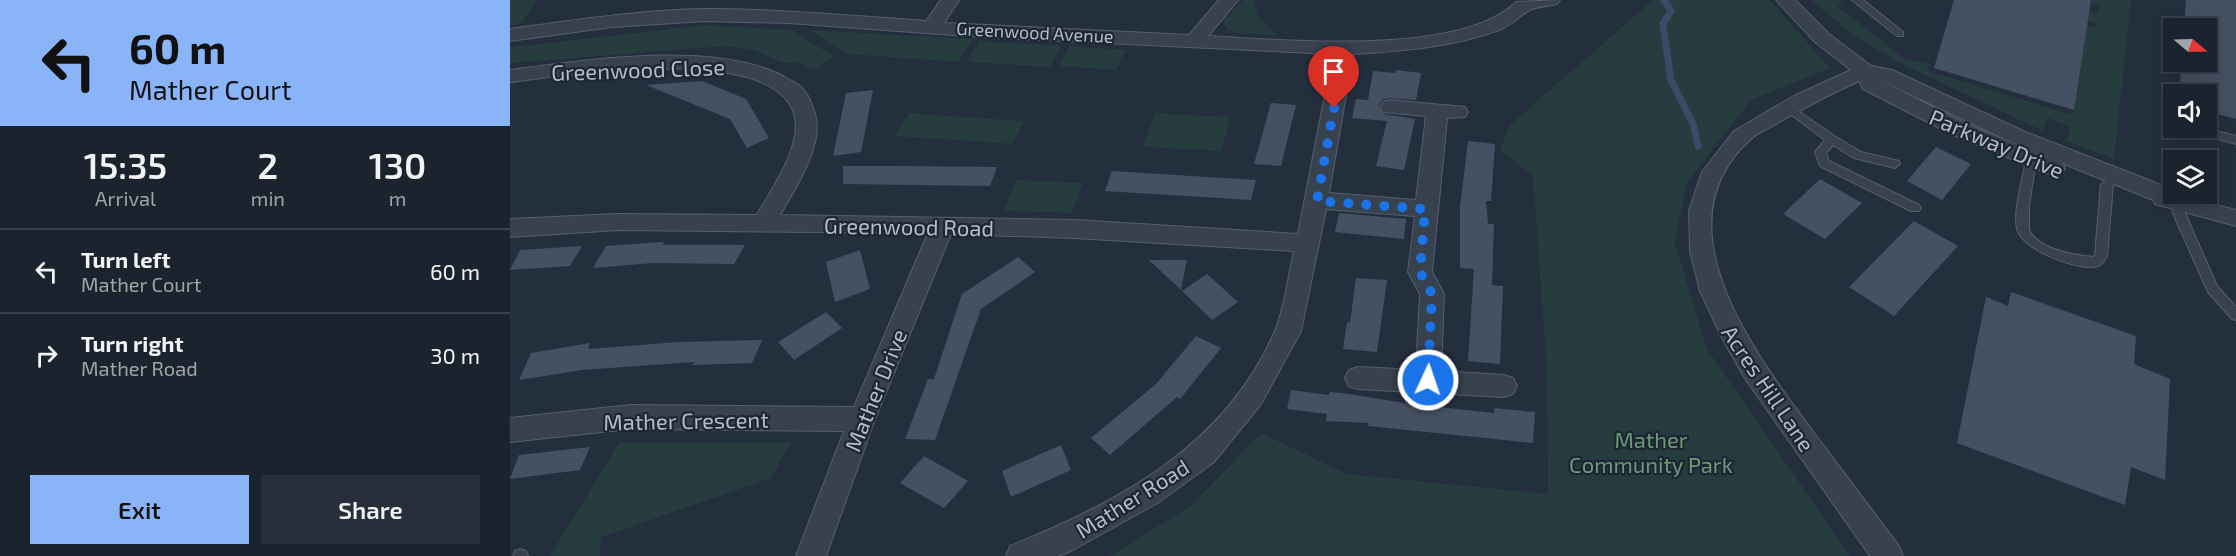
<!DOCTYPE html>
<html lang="en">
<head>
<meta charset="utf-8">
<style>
	:root { --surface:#1b232e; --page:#282f3a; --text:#f1f3f6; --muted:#a0a4aa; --line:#39404a; --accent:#8ab4f8 }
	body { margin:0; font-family:"Exo 2",sans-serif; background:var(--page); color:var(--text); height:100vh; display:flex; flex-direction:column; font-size:22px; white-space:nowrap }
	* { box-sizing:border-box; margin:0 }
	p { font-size:20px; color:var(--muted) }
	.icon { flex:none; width:33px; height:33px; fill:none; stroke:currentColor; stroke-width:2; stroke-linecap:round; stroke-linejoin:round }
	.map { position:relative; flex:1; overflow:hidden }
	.drawer { display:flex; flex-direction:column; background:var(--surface); width:510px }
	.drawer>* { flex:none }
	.top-card { background:#8ab4f8; color:#111; overflow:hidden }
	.needle { width:39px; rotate:109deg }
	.fabs { position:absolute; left:1653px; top:18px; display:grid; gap:12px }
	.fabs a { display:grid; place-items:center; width:54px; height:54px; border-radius:0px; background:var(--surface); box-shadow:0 3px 15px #0003,0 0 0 2px var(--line); font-size:30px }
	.pin { position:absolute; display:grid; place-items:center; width:51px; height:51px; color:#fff; margin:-62px -26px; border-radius:50% 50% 50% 0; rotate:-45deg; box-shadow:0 0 6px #0007 }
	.pin .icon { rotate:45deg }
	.me { position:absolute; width:66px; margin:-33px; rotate:3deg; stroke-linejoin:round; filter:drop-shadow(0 0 4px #0008) }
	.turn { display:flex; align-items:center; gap:21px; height:126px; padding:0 30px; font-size:27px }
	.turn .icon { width:78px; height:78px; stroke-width:2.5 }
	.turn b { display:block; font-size:42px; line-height:51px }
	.eta { display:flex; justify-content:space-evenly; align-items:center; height:102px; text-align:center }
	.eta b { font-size:36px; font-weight:600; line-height:42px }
	.button { display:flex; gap:12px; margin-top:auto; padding:12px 30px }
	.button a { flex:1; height:69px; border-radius:0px; background:var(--accent); color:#111; font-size:24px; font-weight:600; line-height:69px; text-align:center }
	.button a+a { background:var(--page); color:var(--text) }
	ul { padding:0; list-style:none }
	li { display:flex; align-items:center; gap:18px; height:84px; padding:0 30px; border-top:2px solid var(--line) }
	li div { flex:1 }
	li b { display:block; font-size:22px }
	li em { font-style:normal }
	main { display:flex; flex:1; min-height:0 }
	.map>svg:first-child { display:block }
	.green { fill:#263c3f }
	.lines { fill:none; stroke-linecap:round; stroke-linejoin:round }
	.stream { stroke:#394c67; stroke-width:7 }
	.building { fill:#455162 }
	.lane-casing { stroke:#565f6c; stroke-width:2 }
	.street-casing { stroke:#565f6c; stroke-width:2 }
	.lane { fill:#38414e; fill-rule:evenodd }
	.street { fill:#38414e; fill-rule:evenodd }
	.route { stroke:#1a73e8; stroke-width:10; stroke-dasharray:0 18 }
	.labels { text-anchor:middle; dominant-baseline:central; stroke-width:4.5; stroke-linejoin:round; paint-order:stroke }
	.far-street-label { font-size:18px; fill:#b4bcc9; stroke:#1d2633 }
	.street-label { font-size:22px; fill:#b4bcc9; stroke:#1d2633 }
	.park-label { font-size:22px; fill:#6b9a76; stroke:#1d2633 }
</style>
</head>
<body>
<main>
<section class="drawer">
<div class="top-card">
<div class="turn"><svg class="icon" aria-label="left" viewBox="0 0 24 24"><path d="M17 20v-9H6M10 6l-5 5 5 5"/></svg><div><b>60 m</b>Mather Court</div></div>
</div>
<div class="eta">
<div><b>15:35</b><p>Arrival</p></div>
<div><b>2</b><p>min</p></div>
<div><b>130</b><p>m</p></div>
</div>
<ul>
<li><svg class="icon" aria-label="left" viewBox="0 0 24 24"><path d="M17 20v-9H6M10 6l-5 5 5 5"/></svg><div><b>Turn left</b><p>Mather Court</p></div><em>60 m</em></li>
<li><svg class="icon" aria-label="right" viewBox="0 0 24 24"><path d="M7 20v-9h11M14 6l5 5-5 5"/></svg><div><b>Turn right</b><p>Mather Road</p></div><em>30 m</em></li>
</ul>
<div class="button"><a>Exit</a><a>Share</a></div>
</section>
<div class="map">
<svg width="1726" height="556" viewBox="0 0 1726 556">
	<rect width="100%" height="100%" fill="#242f3e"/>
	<g class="green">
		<path d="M0 0H27L11 23 0 26Z"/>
		<path d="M733 0H744L748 17 768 36 726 33 717 29 713 21Z"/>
		<path d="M1143 0H1260L1320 68 1241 100 1176 184 1165 244 1197 349 1340 556H600L681 506 751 433 837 474 1038 494 1037 373 1023 177 990 149 1000 125Z"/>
		<path d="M1301 0H1330L1333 2 1327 6 1395 59 1420 64 1418 71 1563 115 1577 25 1585 28 1586 23 1502 0H1537L1587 13 1589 5 1582 3V0H1621L1604 159 1556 141 1561 127 1538 118 1533 131 1392 64 1343 35Z"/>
		<path d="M196 25 281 30 325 57 303 70 288 62 274 63 244 50 216 46 0 63V47H2Z"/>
		<path d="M299 30 464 39 448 62 338 54Z"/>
		<path d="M469 41 551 46 540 67 457 62Z"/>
		<path d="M559 46 615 50 606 70 549 66Z"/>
		<path d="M399 113 513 121H514L502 144 384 136Z"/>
		<path d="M645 113 720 117 711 151 633 147Z"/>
		<path d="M506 180 573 183 562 213 494 211Z"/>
		<path d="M281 442 261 478 91 537 90 556H40L109 443Z"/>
	</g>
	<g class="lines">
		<path class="stream" d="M1154 0 1161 11 1153 24 1161 80 1183 124 1188 146"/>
	</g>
	<g class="building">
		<path d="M1444 0H1581L1564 110 1424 68Z"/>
		<path d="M1676 0H1726V119L1696 111V94H1669L1672 62H1696V28H1674Z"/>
		<path d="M886 70 911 73 906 100 879 98 872 100 868 106 873 114 905 119 894 170 866 166 877 121 842 118 846 99 858 100 863 71 885 73Z"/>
		<path d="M192 81 236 99 259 138 237 148 220 119 136 85Z"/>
		<path d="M363 90 351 152 323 156 336 93Z"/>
		<path d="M761 103 786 105 771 166 744 164Z"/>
		<path d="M958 141 985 144 981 201H976L978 224H984L982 285 993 286 990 364 958 361 964 269 950 268V207Z"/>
		<path d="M1426 147 1461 164 1432 200 1397 181Z"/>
		<path d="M333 166H391L487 167 480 186 333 184Z"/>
		<path d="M602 171 697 177 746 180 741 200 595 191Z"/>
		<path d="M1310 179 1352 203 1315 239 1273 214Z"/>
		<path d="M829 213 896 219 894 239 825 232Z"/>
		<path d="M1404 221 1448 246 1384 316 1339 287Z"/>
		<path d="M154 242 153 245H235L224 264 143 263 83 268 96 246Z"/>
		<path d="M72 246 60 266 0 270 10 250Z"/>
		<path d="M350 250 360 289 325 302 316 262Z"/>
		<path d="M508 257 525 272 471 309 425 440 395 439 418 379H424L452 294Z"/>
		<path d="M639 260H677L671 290Z"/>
		<path d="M697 274 728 302 702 320 672 291Z"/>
		<path d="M846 278 877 280 867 352 833 349 837 322 840 323Z"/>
		<path d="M1501 292 1626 336 1624 364 1660 379 1655 480 1621 467 1615 505 1447 443 1476 297 1498 306Z"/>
		<path d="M316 312 332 328 284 360 268 342Z"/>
		<path d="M686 336 711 348 670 399 667 397 600 455 581 438 646 384Z"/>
		<path d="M252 340 242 363 182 365 184 362 72 370 9 380 21 353 80 343 78 349 169 342Z"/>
		<path d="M781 390 819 395 820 392 839 394 901 404 984 413V408L1025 412 1023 443 858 426 859 423 816 421 817 414 777 409Z"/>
		<path d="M551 445 561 470 501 497 492 471Z"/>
		<path d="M80 447 70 470 0 479 9 455Z"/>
		<path d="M414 456 458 481 434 508 390 483Z"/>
	</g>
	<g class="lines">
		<defs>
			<g id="lane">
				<path d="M1342 0H1353L1393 32V36H1387Z"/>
				<path d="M1278 104 1326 137 1351 152 1389 161 1390 164 1385 168 1344 158 1323 145 1316 153 1319 161 1409 205 1411 208 1409 211H1401L1310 166 1305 152 1315 140 1274 109V105Z"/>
				<path d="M1678 128H1694L1726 136V144L1679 131Z"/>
				<path d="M1521 156 1526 160 1519 206V230C1529 250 1563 255 1583 257L1585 255 1591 184 1597 180 1601 181 1603 184 1597 256C1595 260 1592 265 1588 266 1570 272 1512 250 1507 229 1503 211 1513 179 1516 160Z"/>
				<path d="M1668 197 1674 201 1675 213 1707 286 1726 307V320L1722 319 1698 292 1663 213 1662 201Z"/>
				<path d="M10 549 16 551 18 556H3L5 551Z"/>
			</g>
			<g id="street">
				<path d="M431 0H449L434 23 679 35 709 0H728L698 36C774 40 950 57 1006 2L1050 0 1047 4C1039 6 1028 6 1020 10 1011 14 1003 25 989 30 944 47 891 51 843 54L819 193 906 200 916 116 873 112 870 107 873 102 880 100 955 107 958 112 955 117 937 118 922 272 934 294 931 371 994 375 1003 378 1007 386 1003 394 994 397 848 389 839 386 835 378 839 370 848 367 906 370 910 294 898 272 905 216 816 209 791 331 751 404 704 462 649 502 561 551 548 556H496L500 546C610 502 716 445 765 331 775 307 778 276 784 251L565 238 441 234 365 419 316 556H286L334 431 120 429 0 442V418L120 405 344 407 418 233 108 230 0 237V219L108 214 247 215C261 190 291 148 285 118 271 41 57 75 0 82V70C76 60 211 39 278 79 283 82 290 85 293 89 299 96 304 110 306 118 312 148 284 191 270 215L565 220 788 234 823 54 471 37 279 23 195 21 102 27 0 41V29C65 20 130 10 196 9 269 9 343 16 416 21Z"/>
				<path d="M1266 0H1285L1319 34 1361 66 1382 70 1513 131 1664 190V194L1726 210V226L1645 204 1643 200 1552 163 1555 168 1552 173 1544 176 1536 173 1443 135 1353 89 1349 81C1320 94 1292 109 1264 125 1256 130 1247 133 1241 139 1144 225 1248 357 1304 433 1332 470 1360 508 1389 546L1393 556H1360L1234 377 1212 338 1190 291 1180 251 1179 211 1192 172 1224 131 1284 96 1341 70 1305 42ZM1368 79 1499 141 1550 162 1458 125Z"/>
			</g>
		</defs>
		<use href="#lane" class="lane-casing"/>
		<use href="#street" class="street-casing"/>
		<use href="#lane" class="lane"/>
		<use href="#street" class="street"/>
	</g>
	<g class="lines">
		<path class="route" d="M824 108 807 201 915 209 910 272 922 294 918 380"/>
	</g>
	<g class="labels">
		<g class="far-street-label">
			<text transform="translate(525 32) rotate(3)">Greenwood Avenue</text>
		</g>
		<g class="street-label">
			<text transform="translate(128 69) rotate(-2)">Greenwood Close</text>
			<text transform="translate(1487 143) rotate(23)">Parkway Drive</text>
			<text transform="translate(399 226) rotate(1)">Greenwood Road</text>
			<text transform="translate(1259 388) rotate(56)">Acres Hill Lane</text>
			<text transform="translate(365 390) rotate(-68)">Mather Drive</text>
			<text transform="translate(176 420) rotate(-1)">Mather Crescent</text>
			<text transform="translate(622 498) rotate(-32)">Mather Road</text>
		</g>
		<g class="park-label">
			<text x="1141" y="439">Mather<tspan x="1141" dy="25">Community Park</tspan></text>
		</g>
	</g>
</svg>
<div class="fabs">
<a><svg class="needle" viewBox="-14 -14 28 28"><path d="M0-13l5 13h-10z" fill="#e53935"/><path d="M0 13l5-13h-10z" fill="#a0a4aa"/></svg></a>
<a><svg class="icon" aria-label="sound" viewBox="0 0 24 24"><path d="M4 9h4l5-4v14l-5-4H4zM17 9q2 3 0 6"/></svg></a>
<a><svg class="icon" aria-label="layers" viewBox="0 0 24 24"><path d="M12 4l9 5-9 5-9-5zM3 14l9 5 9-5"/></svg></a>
</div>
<div class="pin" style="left:824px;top:108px;background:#d93025"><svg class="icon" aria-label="arrive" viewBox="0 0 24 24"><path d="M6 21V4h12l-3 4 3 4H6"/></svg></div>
<svg class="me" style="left:918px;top:380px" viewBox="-20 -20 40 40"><circle r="17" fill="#1a73e8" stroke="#fff" stroke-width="3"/><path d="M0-11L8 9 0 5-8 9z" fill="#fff"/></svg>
</div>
</main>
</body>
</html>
